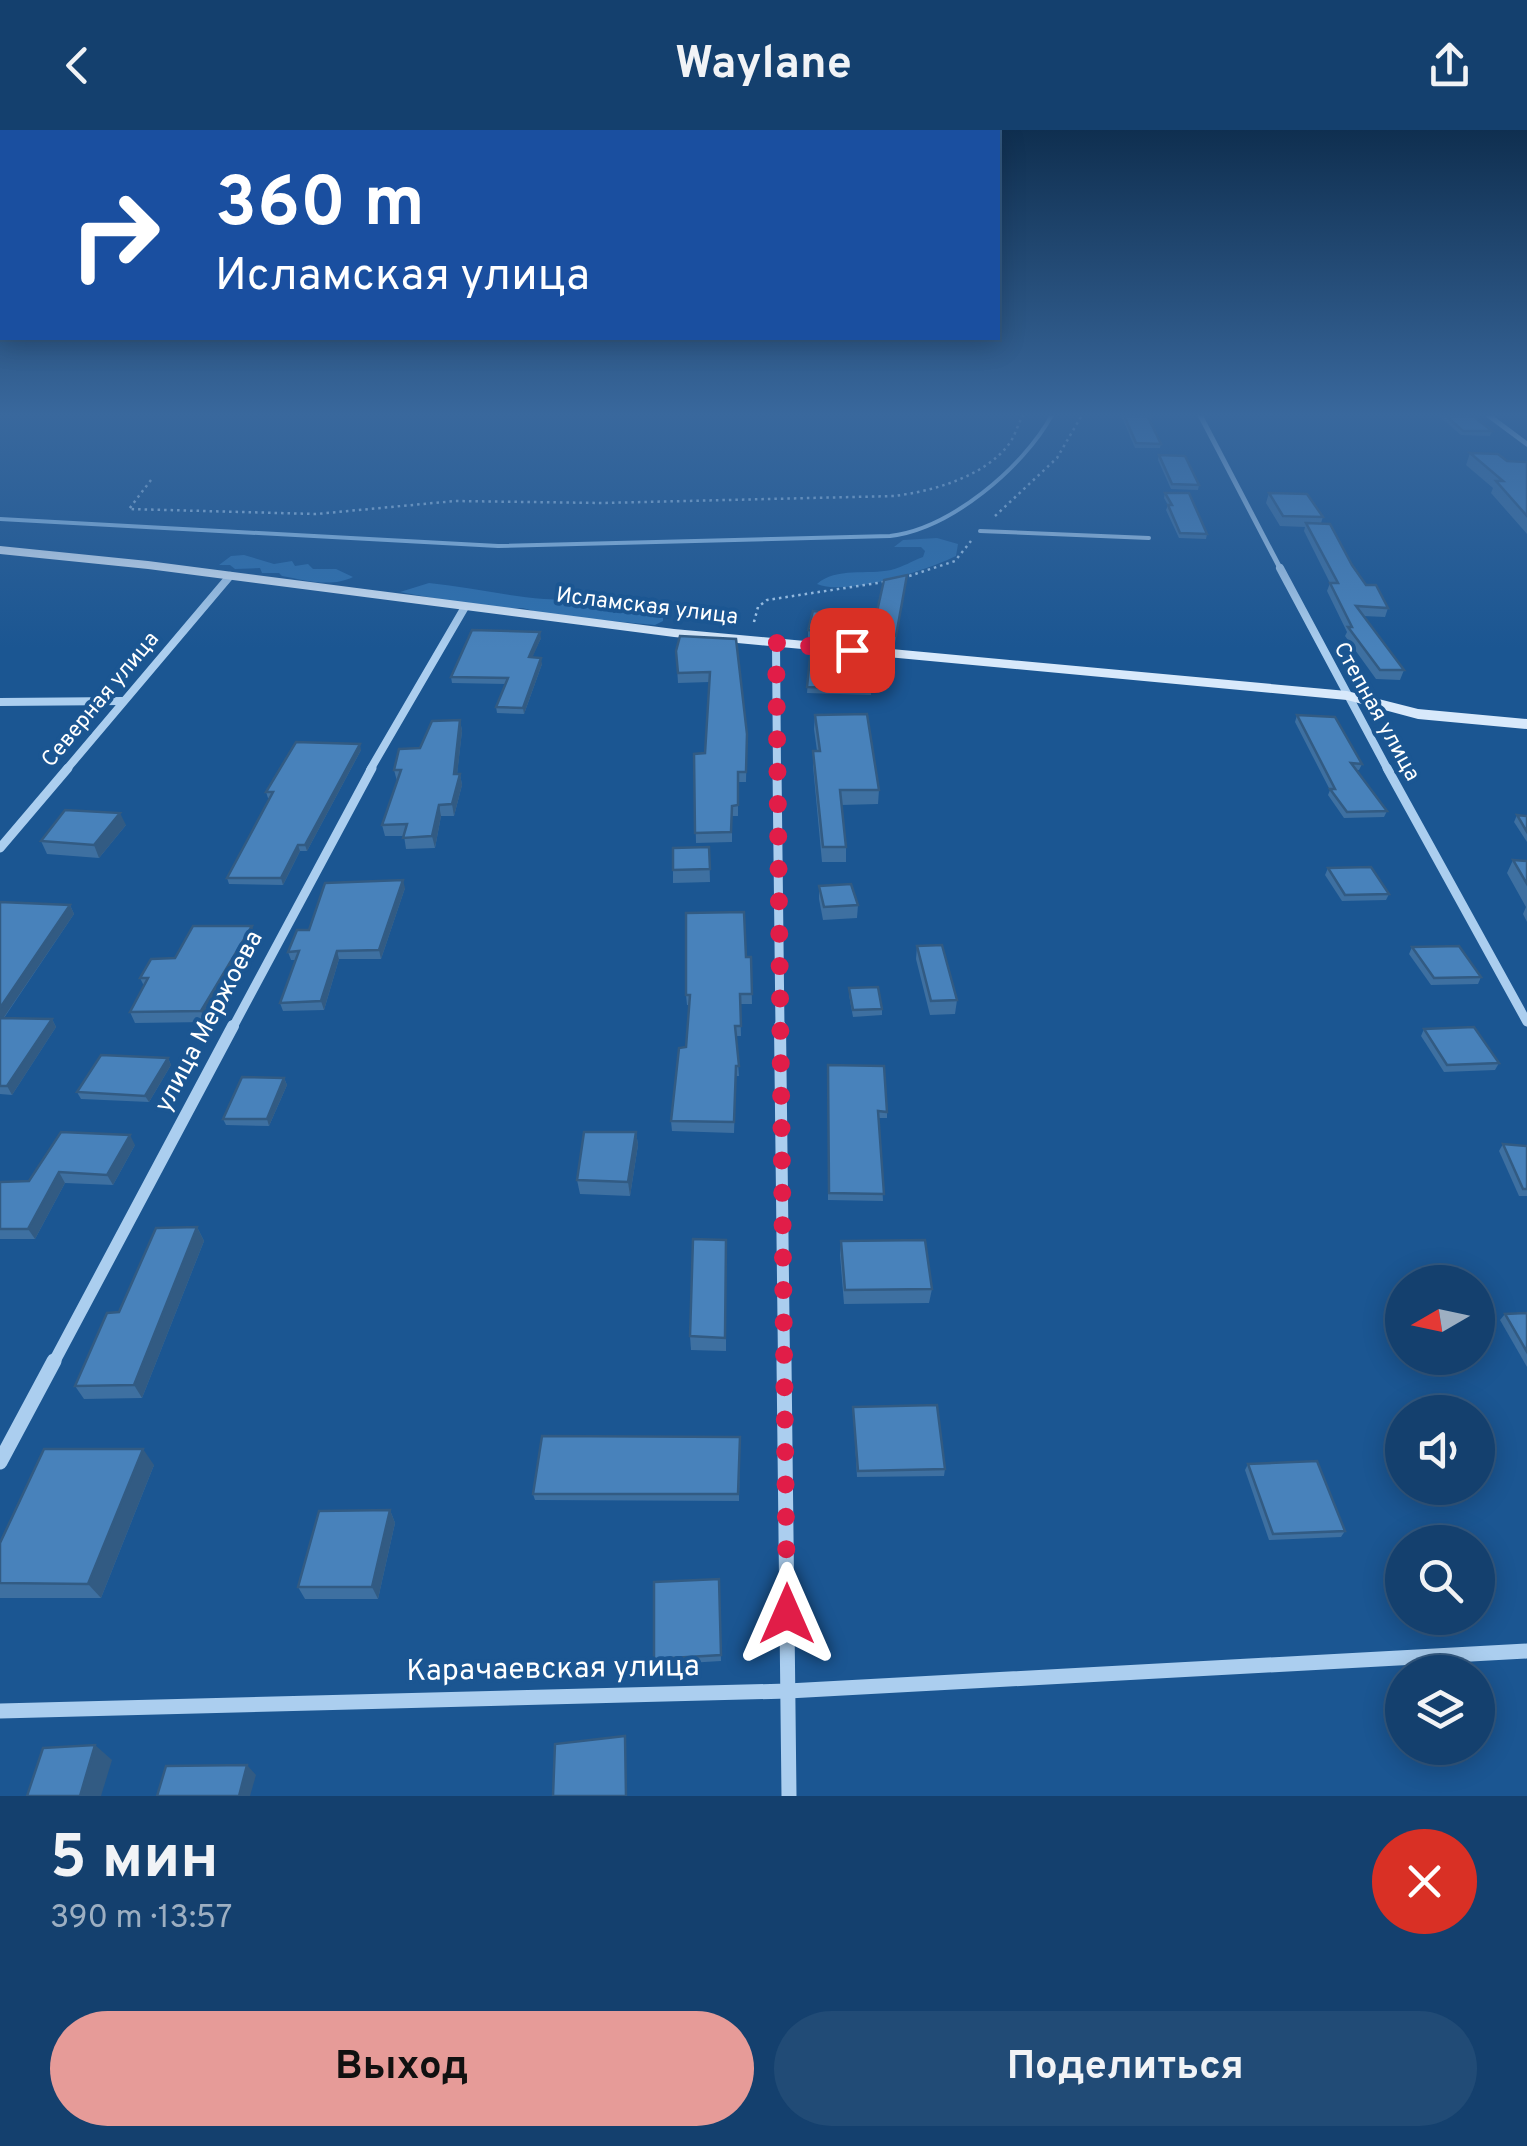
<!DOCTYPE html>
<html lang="ru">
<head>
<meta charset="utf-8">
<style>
	:root { --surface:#14406e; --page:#214b76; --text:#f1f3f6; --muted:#9dafc2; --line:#335981; --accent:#e69b98 }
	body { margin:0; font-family:Overpass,sans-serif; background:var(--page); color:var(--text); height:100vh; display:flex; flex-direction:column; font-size:38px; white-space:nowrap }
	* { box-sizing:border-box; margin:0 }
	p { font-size:32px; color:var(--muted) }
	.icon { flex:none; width:55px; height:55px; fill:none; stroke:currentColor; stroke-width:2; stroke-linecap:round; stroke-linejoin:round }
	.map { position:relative; height:1666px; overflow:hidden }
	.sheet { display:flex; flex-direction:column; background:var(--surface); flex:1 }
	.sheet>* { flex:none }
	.banner { position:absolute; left:0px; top:0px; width:1000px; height:210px; box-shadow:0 5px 25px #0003,0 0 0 2px var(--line); background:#1a4fa0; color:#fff; overflow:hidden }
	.needle { width:65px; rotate:261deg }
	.controls { position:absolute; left:1385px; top:1135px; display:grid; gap:20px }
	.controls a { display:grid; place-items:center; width:110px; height:110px; border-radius:50%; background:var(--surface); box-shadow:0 5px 25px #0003,0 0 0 2px var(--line); font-size:50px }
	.pin { position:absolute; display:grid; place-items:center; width:85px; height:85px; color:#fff; margin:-42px; border-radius:20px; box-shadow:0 5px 15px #0006 }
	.me { position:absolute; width:110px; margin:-55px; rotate:0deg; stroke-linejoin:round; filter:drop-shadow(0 0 8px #0008) }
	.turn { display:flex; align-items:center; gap:35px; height:210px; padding:0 50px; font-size:45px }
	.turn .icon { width:130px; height:130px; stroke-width:2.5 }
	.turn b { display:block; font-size:70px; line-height:85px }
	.round { display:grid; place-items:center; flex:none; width:105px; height:105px; border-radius:52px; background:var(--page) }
	.headline { display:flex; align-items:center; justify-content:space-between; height:170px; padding:0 50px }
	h1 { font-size:60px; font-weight:700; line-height:75px }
	.action { display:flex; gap:20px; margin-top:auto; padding:20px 50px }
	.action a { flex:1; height:115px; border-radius:60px; background:var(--accent); color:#111; font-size:40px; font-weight:700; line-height:115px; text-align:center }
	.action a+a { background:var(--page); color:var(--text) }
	header { display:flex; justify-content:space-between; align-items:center; height:130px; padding:0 50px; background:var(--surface); font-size:45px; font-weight:700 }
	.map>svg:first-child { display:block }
	.green { fill:#2e71b0 }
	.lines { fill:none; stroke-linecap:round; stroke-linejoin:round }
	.stream { stroke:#9ecaf1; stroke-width:4 }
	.path { stroke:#abceef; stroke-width:2.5; stroke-dasharray:2.5 4; stroke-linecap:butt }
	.lane { stroke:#abceef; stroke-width:4 }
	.street-far4 { stroke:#abceef; stroke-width:5 }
	.street-far3 { stroke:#abceef; stroke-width:8 }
	.street-far2 { stroke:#abceef; stroke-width:9 }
	.street-far1 { stroke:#abceef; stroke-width:12 }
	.street { stroke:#abceef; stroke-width:15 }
	.secondary { fill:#d8e9fb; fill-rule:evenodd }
	.wall { fill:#3e70a1 }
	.shaded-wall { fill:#325b83 }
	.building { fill:#4882bb; stroke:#325b83; stroke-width:2.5 }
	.route { stroke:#e11d48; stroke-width:18; stroke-dasharray:0 32.4 }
	.labels { text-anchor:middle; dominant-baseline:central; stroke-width:8; stroke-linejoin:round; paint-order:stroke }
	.far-street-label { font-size:22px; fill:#fff; stroke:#1b5692 }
	.street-label { font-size:25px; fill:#fff; stroke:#1b5692 }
	.near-street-label { font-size:30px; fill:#fff; stroke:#1b5692 }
</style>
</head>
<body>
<header><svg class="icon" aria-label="back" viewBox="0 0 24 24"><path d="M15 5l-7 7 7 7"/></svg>Waylane<svg class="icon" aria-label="share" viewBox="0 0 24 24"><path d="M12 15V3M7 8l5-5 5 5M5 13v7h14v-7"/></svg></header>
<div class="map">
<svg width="1527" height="1666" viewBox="0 0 1527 1666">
	<rect width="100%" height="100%" fill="#1b5692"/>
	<g class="green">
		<path d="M937 408 958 414 956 426C930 439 847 467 817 454 836 437 868 445 891 440 903 437 912 431 923 427L925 421 921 417H894L903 410Z"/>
		<path d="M244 425 274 434 292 431 295 436 308 434 313 439H336L353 447C331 458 304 450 282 446L279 443H262L260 438 235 439 230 435H219L231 426Z"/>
		<path d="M429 453C468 457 506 466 544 469 575 471 640 472 663 486V491L655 495 547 485 523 478 493 479 400 462Z"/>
	</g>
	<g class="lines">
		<path class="stream" d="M0 389 498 416 890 406C950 399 1023 338 1052 285"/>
		<g class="path">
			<path d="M151 350 129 379 316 384 455 371 602 373 894 366C933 361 984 347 1009 314 1015 306 1018 294 1023 285"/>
			<path d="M995 386 1057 328 1082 285"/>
			<path d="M903 448 955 431 971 411"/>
			<path d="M754 492 758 477 767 470 884 452"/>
		</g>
		<path class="lane" d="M980 401 1149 408"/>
		<g class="street-far4">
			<path d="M1200 285 1281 440"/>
			<path d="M1488 285 1527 314"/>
		</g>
		<g class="street-far3">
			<path d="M1280 438 1388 640"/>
			<path d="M776 513 777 640"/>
			<path d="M0 572 123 571"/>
			<path d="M66 640 230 446"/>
			<path d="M370 640 465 477"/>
		</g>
		<g class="street-far2">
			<path d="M777 638 780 899"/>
			<path d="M1387 638 1527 892"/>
			<path d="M0 718 68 638"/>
			<path d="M232 899 372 638"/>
		</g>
		<g class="street-far1">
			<path d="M780 896 784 1234"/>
			<path d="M53 1234 233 896"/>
		</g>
		<g class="street">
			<path d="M784 1231 789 1666"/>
			<path d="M0 1332 54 1231"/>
			<path d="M0 1581 788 1561 1527 1521"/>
		</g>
		<path class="secondary" d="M0 416 148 431 674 499 1347 561 1418 579 1527 589V599L1418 589 1347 570 674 507 148 439 0 424Z"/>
	</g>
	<g class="wall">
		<path d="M1121 285H1152L1151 291 1161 314 1160 318H1135Z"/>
		<path d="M1441 285H1472L1492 301 1490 306 1461 305 1440 287Z"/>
		<path d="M1470 323 1507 331 1527 332V404L1491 363 1493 358 1466 335Z"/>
		<path d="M1159 325 1199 355 1198 360 1171 359 1158 330Z"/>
		<path d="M1165 363 1207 404 1206 409 1179 408 1166 380 1168 375 1164 368Z"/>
		<path d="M1269 363 1323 387 1321 393 1366 455 1388 478 1385 487 1363 486 1404 540 1400 550 1376 549 1345 506 1347 502 1327 461 1330 453 1304 401 1305 397 1280 396 1266 373Z"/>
		<path d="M906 451 895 513 808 507V500L876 486Z"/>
		<path d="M541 508 532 527 542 534 524 584 497 583 496 577 506 554 452 553 451 547Z"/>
		<path d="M736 509 747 604 746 652H738V686H732V712L696 713 694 624 705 623 710 552 678 553 676 521Z"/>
		<path d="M811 518 872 523 871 565 807 563Z"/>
		<path d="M815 585 879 660 878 674 841 675 846 717V732H822L813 636V621H817L814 599Z"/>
		<path d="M1297 585 1362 634 1359 640H1356L1387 681 1384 687 1344 688 1328 665 1330 660 1295 592Z"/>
		<path d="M460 590 462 601 457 644H460L462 655 454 686H441L435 718 406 719 404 706H385L382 695 397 651 394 640Z"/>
		<path d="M361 620 307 721H300L283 755 229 754 227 748 270 668H268L266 662Z"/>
		<path d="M1517 685 1527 686V712L1514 692Z"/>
		<path d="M126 695 99 728 47 724 41 711Z"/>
		<path d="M709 717 710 752 673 753V740Z"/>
		<path d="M1513 730 1527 731V792L1523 784 1526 777 1507 743Z"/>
		<path d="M1328 738 1389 764 1386 770 1342 771 1325 745Z"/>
		<path d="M819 756 858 775 857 788 823 790 819 769Z"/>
		<path d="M405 758 381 829H339L324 880 283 881 280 873 296 830H291L288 822 309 800Z"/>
		<path d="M0 772 70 775 74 784 4 888 52 889 56 897 12 965 0 964Z"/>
		<path d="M256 807 206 892 135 893 130 882 144 856 140 848 175 828Z"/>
		<path d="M917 816 957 870 955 884 930 885 916 829Z"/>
		<path d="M1412 817 1481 847 1478 854 1431 855 1409 824Z"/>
		<path d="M746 827H751L752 874H740L741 906H736L739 946H736L734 1003 672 1001 671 991 686 917 689 875H687L686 865Z"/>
		<path d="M849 858 882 879V885L853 887 849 865Z"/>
		<path d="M1424 899 1499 933 1495 940 1444 942 1421 906Z"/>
		<path d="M168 928 171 935 149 972 81 969 77 962Z"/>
		<path d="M828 935 887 982V988H879L883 1071 828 1070Z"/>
		<path d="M284 948 287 955 269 996 226 995 223 989Z"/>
		<path d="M636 1002 638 1015 630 1066 580 1064 577 1050Z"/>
		<path d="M1503 1014 1527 1016V1066H1519L1499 1021Z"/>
		<path d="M135 1015 113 1055 65 1053 35 1109H0V1052L29 1051Z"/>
		<path d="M197 1097 204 1111 142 1268 84 1269 75 1256 119 1182Z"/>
		<path d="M726 1110V1221L691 1220 690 1206Z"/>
		<path d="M841 1111 932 1159 929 1173 844 1174 840 1125Z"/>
		<path d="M1527 1183V1237L1500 1190 1505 1184Z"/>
		<path d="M853 1277 945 1339 944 1346 857 1347Z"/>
		<path d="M740 1307 739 1371 535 1370 533 1364Z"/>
		<path d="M1248 1334 1345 1401 1341 1407 1269 1410 1245 1340Z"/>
		<path d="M154 1335 101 1468H0V1413Z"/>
		<path d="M390 1380 395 1393 378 1469H305L298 1457Z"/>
		<path d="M719 1449 721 1531 655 1535 654 1529Z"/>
	</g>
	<g class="shaded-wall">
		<path d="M540 502 541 508 530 533 529 527Z"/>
		<path d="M541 528 542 534 524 584 523 578Z"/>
		<path d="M460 590 462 601 456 655 454 644Z"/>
		<path d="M360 614 361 620 307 721 305 715Z"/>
		<path d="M460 644 462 655 454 686 452 674Z"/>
		<path d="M439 675 441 686 435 718 432 706Z"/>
		<path d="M120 683 126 695 99 728 94 715Z"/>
		<path d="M298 715 300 721 283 755 281 748Z"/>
		<path d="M403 750 405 758 381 829 379 820Z"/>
		<path d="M70 775 74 784 0 893V878Z"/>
		<path d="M252 796 256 807 206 892 201 881Z"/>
		<path d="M337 821 339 829 324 880 321 871Z"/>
		<path d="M52 889 56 897 12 965 7 956Z"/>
		<path d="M168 928 171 935 149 972 145 966Z"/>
		<path d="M284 948 287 955 269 996 267 989Z"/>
		<path d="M636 1002 638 1015 630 1066 628 1052Z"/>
		<path d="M130 1005 135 1015 113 1055 107 1045Z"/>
		<path d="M59 1042 65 1053 35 1109 28 1099Z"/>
		<path d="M197 1097 204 1111 142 1268 134 1255Z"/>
		<path d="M143 1319 154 1335 101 1468 88 1454Z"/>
		<path d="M390 1380 395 1393 378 1469 372 1457Z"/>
		<path d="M95 1615 112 1630 101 1666H80Z"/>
		<path d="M247 1635 256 1645 250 1666H239Z"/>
	</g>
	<g class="building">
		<path d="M1124 285H1152V287H1148L1161 314 1136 313Z"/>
		<path d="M1445 285H1472L1492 301H1463Z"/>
		<path d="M1470 323 1498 324 1507 331 1527 332V386L1496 351H1503Z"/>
		<path d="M1159 325 1185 326 1199 355 1172 354Z"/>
		<path d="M1165 363H1189L1207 404 1180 403 1168 375H1172Z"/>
		<path d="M1269 363 1307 364 1323 387 1283 386Z"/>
		<path d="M1306 393 1330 394 1352 435 1366 455H1376L1388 478 1356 476 1404 540H1380L1348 497H1352L1330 453H1338Z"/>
		<path d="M907 445 896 506 808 500 813 481 876 486 884 450Z"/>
		<path d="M472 500 540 502 529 527 541 528 523 578 496 577 508 548 451 547Z"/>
		<path d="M680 506 736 509 747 604 746 642H738V675L732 676 731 702 695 703 694 624 705 623 710 542 678 543 676 521Z"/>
		<path d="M811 518 872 523 871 559 807 557Z"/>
		<path d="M867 584 879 660H840L846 717H823L813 621H820L815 585Z"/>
		<path d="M1297 585 1335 587 1362 634 1351 633 1387 681 1347 682 1330 659H1335Z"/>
		<path d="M460 590 454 644H460L452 674 439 675 432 706 403 708 407 694 382 695 401 640H394L399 619 420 618 432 591Z"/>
		<path d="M296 612 360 614 305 715H298L281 748H227L273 662H266Z"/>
		<path d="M65 680 120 683 94 715 41 711Z"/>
		<path d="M1517 685 1527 686V702Z"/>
		<path d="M709 717 710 739 673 740V718Z"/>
		<path d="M1513 730 1527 731V754Z"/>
		<path d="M1371 737 1389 764 1345 765 1328 738Z"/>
		<path d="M403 750 379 820 337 821 321 871 280 873 299 821 288 822 297 800H309L325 753Z"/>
		<path d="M851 754 858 775 824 777 819 756Z"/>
		<path d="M0 772 70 775 0 878Z"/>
		<path d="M744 782 746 827H751L752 864H740L741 896H735L739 936H736L734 992 671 991 679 918 686 917 690 865H686V783Z"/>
		<path d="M193 796H252L201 881 130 882 148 848H140L151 829 175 828Z"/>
		<path d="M942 815 957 870 931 871 917 816Z"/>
		<path d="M1459 816 1481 847 1434 848 1412 817Z"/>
		<path d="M878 857 882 879 853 880 849 858Z"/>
		<path d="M0 888 52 889 7 956H0Z"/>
		<path d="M1474 897 1499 933 1447 935 1424 899Z"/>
		<path d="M101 925 168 928 145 966 77 962Z"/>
		<path d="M828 935 884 936 887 982 878 981 884 1064 829 1063Z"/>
		<path d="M242 947 284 948 267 989H223Z"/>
		<path d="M61 1002 130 1005 107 1045 59 1042 28 1099H0V1052L29 1051Z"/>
		<path d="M584 1002H636L628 1052 577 1050Z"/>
		<path d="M1503 1014 1527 1016V1059H1523Z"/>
		<path d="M197 1097 134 1255 75 1256 107 1183 119 1182 156 1098Z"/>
		<path d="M693 1109 726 1110 725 1208 690 1206Z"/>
		<path d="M925 1110 932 1159 845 1160 841 1111Z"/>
		<path d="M1527 1183V1222L1505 1184Z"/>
		<path d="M937 1275 945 1339 858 1341 853 1277Z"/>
		<path d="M542 1306 740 1307 738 1364H533Z"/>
		<path d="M44 1319H143L88 1454 0 1453V1413Z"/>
		<path d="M1317 1331 1345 1401 1273 1404 1248 1334Z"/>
		<path d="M390 1380 372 1457H298L319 1381Z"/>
		<path d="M719 1449 721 1525 654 1529V1452Z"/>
		<path d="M625 1606 626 1666H553L555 1614Z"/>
		<path d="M95 1615 80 1666H27L43 1618Z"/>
		<path d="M247 1635 239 1666H157L166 1636Z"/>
	</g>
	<linearGradient id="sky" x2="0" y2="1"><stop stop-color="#0f2f50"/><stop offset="0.55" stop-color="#39689d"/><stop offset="1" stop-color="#39689d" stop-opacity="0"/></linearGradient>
	<rect width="1527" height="518" fill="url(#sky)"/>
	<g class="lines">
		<path class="route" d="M787 1484 776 513 852 520"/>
	</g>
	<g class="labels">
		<g class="far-street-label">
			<text transform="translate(647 477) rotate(7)">Исламская улица</text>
			<text transform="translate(101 570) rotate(-50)">Северная улица</text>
			<text transform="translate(1376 582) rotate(61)">Степная улица</text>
		</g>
		<g class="street-label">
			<text transform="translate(210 892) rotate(-62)">улица Мержоева</text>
		</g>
		<g class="near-street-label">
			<text transform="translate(553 1540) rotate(-1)">Карачаевская улица</text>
		</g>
	</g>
</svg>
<div class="controls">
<a><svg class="needle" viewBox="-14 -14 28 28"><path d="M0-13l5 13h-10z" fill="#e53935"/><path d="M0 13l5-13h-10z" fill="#9dafc2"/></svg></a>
<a><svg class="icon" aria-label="sound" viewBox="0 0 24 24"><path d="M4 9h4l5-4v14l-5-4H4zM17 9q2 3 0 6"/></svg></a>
<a><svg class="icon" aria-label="search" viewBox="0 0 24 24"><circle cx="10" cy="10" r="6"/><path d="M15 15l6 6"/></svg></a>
<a><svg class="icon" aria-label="layers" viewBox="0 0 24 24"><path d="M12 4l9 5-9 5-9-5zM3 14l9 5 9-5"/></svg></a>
</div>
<div class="pin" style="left:852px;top:520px;background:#d93025"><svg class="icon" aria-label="arrive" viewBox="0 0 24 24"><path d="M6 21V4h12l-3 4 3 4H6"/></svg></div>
<svg class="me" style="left:787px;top:1484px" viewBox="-20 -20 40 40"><path d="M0-17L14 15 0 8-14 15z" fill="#e11d48" stroke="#fff" stroke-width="4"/></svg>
<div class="banner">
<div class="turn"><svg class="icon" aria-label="right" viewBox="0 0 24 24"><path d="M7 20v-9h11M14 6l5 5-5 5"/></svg><div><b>360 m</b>Исламская улица</div></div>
</div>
</div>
<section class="sheet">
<div class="headline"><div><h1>5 мин</h1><p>390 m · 13:57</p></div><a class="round" style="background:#d93025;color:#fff"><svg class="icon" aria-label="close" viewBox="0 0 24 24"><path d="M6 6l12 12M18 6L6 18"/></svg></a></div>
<div class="action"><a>Выход</a><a>Поделиться</a></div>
</section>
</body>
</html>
